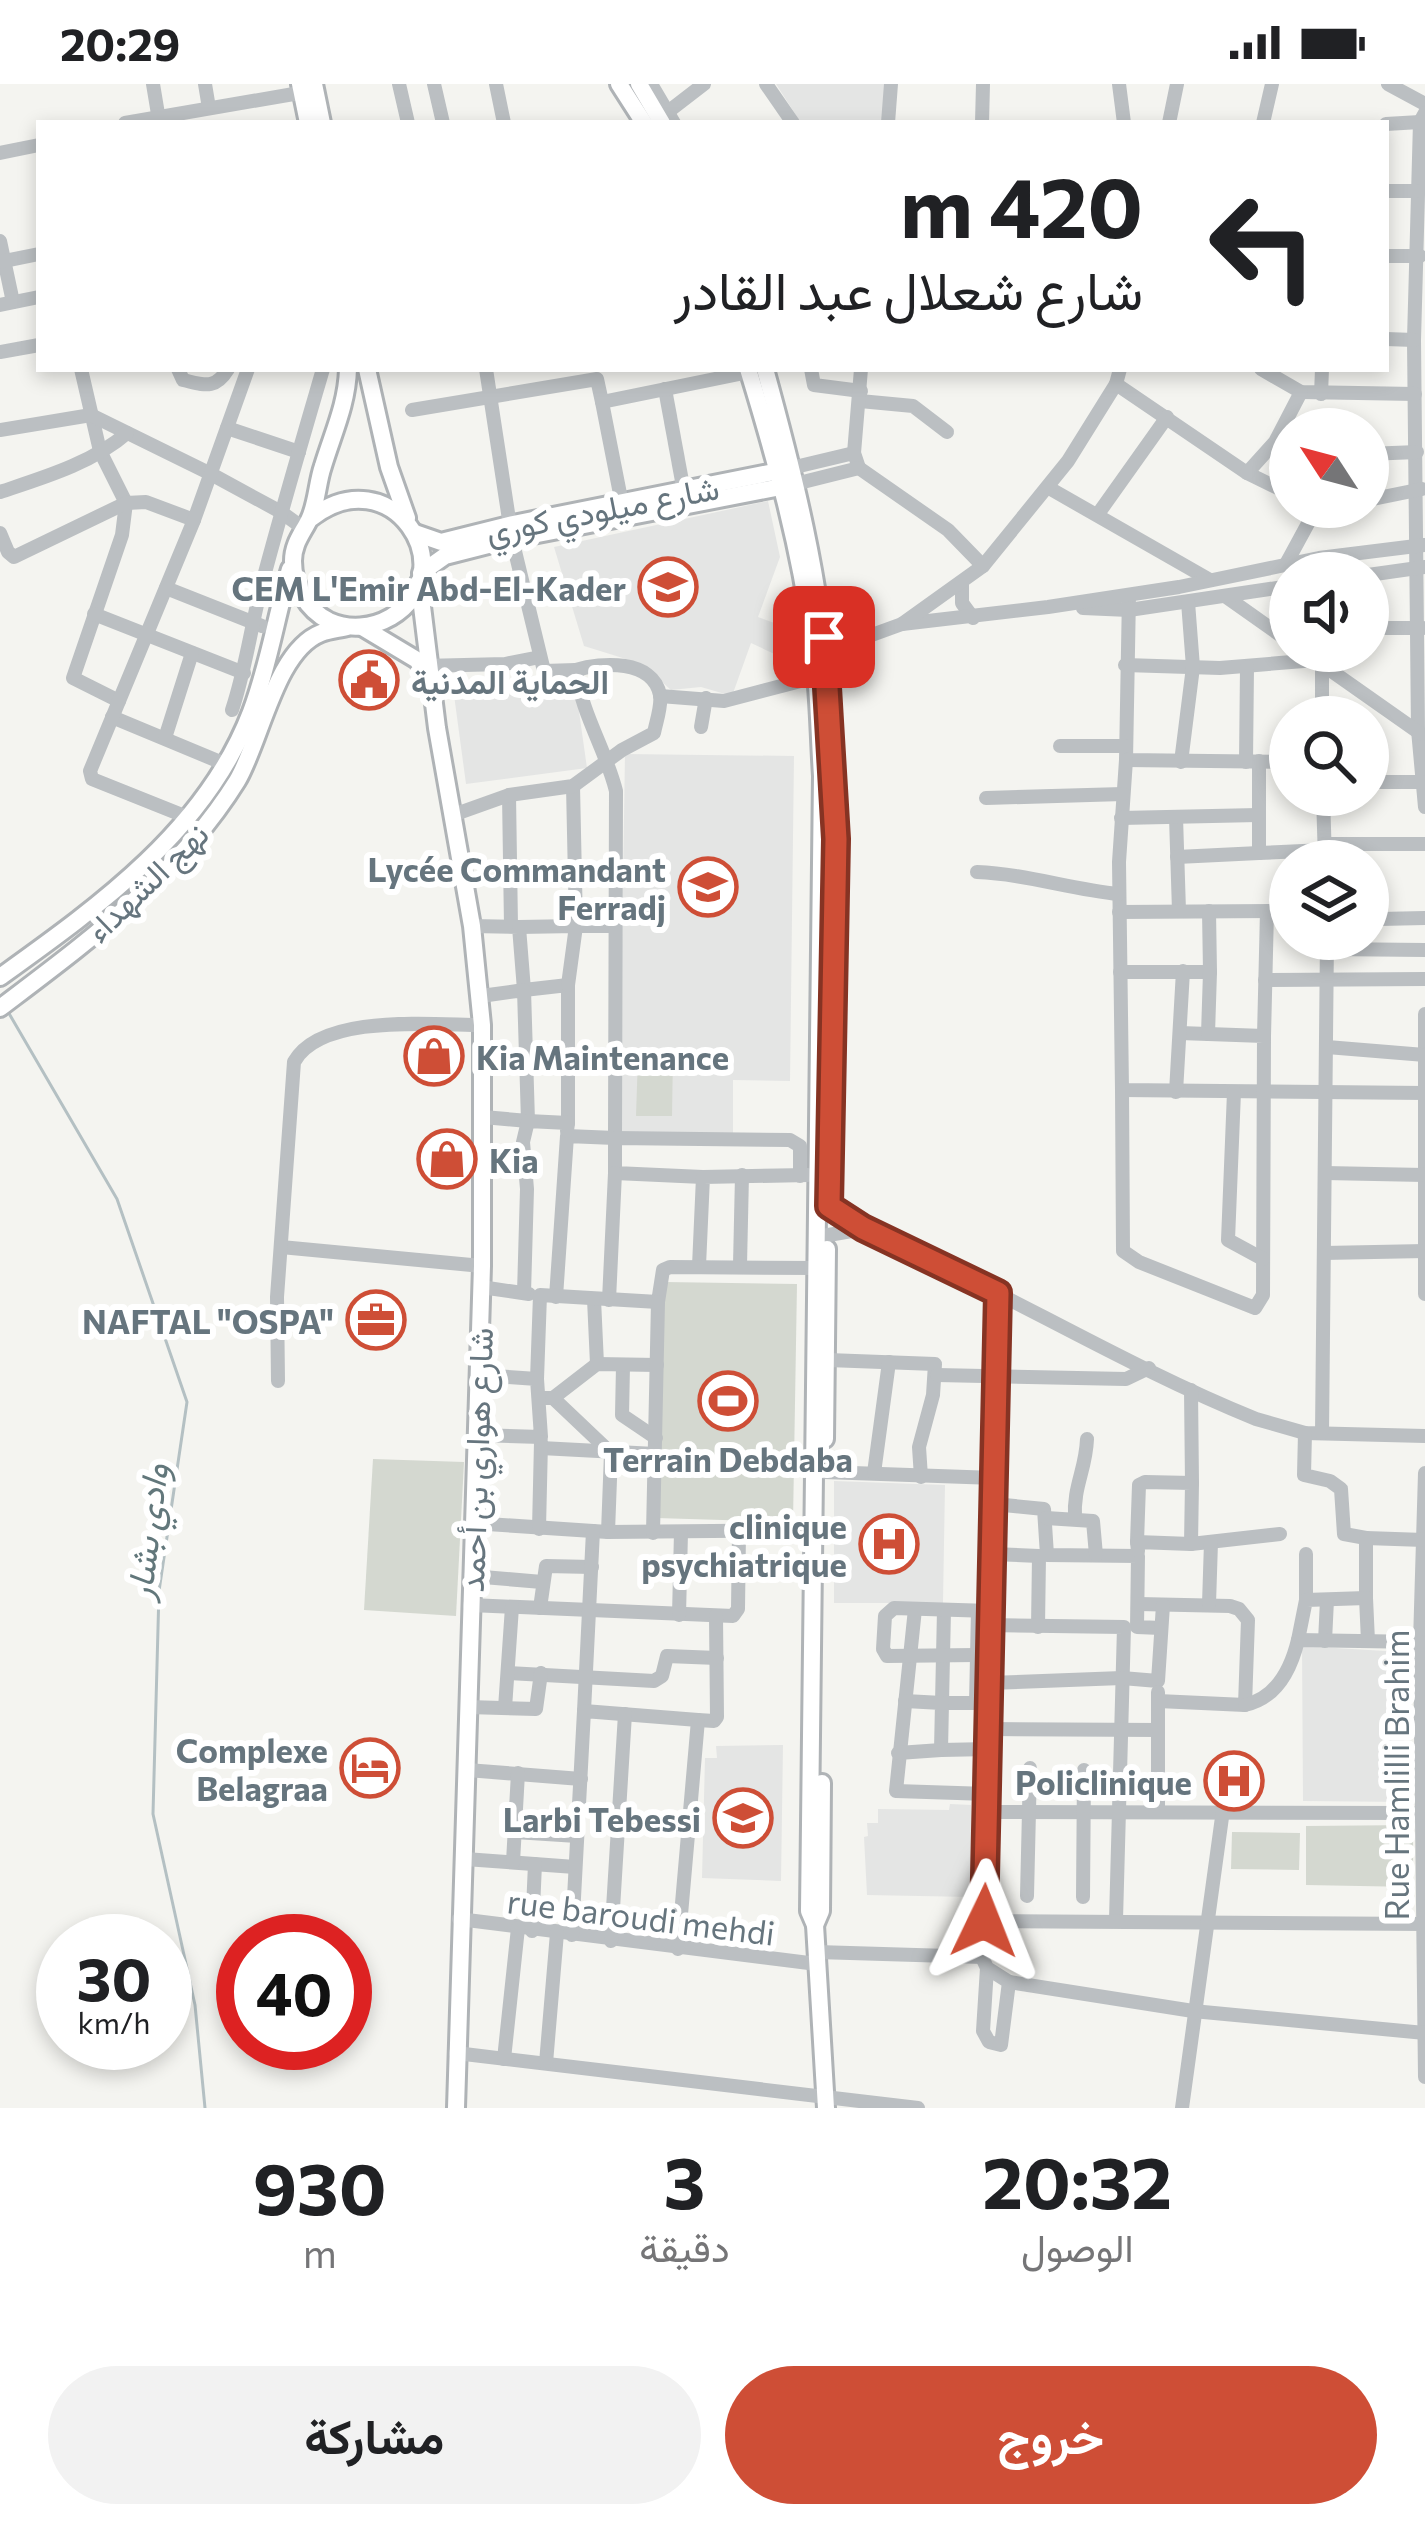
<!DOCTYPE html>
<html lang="ar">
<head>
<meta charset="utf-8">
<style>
	:root { --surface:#fff; --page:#f2f2f2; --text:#202124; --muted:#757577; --accent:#ce4e36 }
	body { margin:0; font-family:Commissioner,Vazirmatn,sans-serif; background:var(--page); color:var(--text); direction:rtl; height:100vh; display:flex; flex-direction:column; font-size:45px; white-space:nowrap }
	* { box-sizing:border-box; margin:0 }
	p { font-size:39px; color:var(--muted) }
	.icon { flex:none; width:66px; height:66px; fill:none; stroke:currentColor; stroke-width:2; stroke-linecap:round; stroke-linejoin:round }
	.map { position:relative; height:2024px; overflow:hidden; direction:ltr }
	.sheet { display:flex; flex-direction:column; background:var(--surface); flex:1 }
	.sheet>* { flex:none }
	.top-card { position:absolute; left:36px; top:36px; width:1353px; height:252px; border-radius:0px; box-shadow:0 6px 18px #0003; direction:rtl; background:#fff; color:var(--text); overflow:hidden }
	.needle { width:78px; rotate:306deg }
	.controls { position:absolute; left:1269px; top:324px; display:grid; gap:24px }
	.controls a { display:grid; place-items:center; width:120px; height:120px; border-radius:50%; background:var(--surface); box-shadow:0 6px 18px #0003; font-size:60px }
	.speed { position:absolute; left:36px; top:1830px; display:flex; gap:24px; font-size:60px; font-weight:700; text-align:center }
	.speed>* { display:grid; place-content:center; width:156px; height:156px; border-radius:50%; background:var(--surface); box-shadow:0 6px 18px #0003; line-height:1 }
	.speed small { font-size:30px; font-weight:400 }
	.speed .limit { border:18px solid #d22; background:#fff; color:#111 }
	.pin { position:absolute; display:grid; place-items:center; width:102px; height:102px; color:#fff; margin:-51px; border-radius:24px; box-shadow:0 6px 18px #0006 }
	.me { position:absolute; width:132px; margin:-66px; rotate:2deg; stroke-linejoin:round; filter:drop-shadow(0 0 9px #0008) }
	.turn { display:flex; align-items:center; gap:42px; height:252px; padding:0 48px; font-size:54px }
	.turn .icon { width:156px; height:156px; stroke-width:2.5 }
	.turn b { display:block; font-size:84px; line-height:102px }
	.eta { display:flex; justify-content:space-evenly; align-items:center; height:204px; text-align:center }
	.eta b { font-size:72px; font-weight:700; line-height:84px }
	.primary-button { display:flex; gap:24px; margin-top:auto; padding:24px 48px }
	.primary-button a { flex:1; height:138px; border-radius:72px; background:var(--accent); color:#fff; font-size:48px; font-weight:700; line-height:138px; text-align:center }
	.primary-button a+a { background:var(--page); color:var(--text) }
	.status { display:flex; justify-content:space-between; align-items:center; height:84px; padding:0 60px; background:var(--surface); direction:ltr }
	.status svg { height:33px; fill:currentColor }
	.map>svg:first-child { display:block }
	.built { fill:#e4e5e4 }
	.green { fill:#d4d8d0 }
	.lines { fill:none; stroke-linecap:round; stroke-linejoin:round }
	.stream { stroke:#b4c0c3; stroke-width:3 }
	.major-casing { stroke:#afb3b6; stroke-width:22 }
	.minor { stroke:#bbbfc2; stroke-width:14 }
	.major { stroke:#fff; stroke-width:16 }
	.route-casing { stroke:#863323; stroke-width:30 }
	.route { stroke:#ce4e36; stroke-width:21 }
	.labels { text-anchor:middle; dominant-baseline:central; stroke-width:12; stroke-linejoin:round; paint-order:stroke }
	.street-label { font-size:33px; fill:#66757e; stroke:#fff }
	.poi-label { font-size:33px; font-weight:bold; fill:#66757e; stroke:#fff; text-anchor:end }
	.water-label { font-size:36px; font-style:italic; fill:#62777b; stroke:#fff }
</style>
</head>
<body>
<div class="status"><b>20:29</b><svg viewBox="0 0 49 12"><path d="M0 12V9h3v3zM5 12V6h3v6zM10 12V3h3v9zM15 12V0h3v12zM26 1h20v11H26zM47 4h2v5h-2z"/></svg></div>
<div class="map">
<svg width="1425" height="2024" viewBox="0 0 1425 2024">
	<rect width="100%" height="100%" fill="#f4f4f0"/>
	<g class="built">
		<path d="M776 0H887L884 39H801Z"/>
		<path d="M768 417 780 473 758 533 796 547V580L751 559 732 612 701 603 671 606 642 580 584 562 554 463Z"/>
		<path d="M574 592 587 684 466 700 454 611Z"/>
		<path d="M625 670 794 672 790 997 733 996V1052L619 1050Z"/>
		<path d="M834 1397 945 1401 943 1519H834Z"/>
		<path d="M1302 1562 1402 1568 1405 1718 1303 1717Z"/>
		<path d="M783 1661 781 1797 702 1794 705 1674H717L716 1662Z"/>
		<path d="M950 1720 971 1721 972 1813 867 1811 864 1753 868 1752 867 1739H878V1725L949 1726Z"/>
	</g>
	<g class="green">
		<path d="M673 970 672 1032H636L638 972Z"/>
		<path d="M665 1198 797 1200 793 1438 656 1434Z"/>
		<path d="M373 1375 464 1378 456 1532 364 1526Z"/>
		<path d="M1413 1741V1803L1306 1801V1742Z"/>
		<path d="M1232 1748 1300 1749 1299 1786 1231 1785Z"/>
	</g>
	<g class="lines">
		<path class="stream" d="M7 926 117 1115 187 1318 159 1507 153 1730 195 1921 205 2024"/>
		<defs>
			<g id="major">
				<path d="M300 0 308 39"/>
				<path d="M314 0 322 39"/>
				<path d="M619 0 644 39"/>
				<path d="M639 0 662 39"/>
				<path d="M367 285 389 383 407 434"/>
				<path d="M748 285C775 373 800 463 812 554 819 600 819 647 822 692L809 1827 815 1841 826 2024"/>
				<path d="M765 285C794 390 821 497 828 606"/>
				<path d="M310 435C391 370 467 487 391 533 372 544 349 546 329 537 307 526 293 502 293 477 293 460 302 450 309 436 317 420 317 399 323 382 333 349 347 320 348 285"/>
				<path d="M415 449 441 458 513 440 784 386"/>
				<path d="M421 489 445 472 512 455 791 401"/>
				<path d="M419 498 437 644 472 842 482 941V1182L456 2024"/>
				<path d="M362 543 417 576 430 594"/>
				<path d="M831 655 836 755 833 887"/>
				<path d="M0 893C99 822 206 746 251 628 269 581 276 532 290 485"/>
				<path d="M0 924C87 858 178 792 237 697 261 657 275 567 321 549 329 546 339 545 347 543"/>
				<path d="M825 1355 827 1165"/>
				<path d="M815 1841 821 1827 822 1699"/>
			</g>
		</defs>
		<use href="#major" class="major-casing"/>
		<g class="minor">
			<path d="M153 0 159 36"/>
			<path d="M205 0 209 24"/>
			<path d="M399 0 408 39"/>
			<path d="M434 0 443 39"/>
			<path d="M496 0 504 39"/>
			<path d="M651 0 674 39"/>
			<path d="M766 0 793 39"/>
			<path d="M1119 0 1124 39"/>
			<path d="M1388 0 1425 20"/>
			<path d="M1425 29 1420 38 1414 256 1418 646 1425 723"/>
			<path d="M656 37 704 0"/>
			<path d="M125 39 311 7"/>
			<path d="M888 39 891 0"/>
			<path d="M982 39 983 0"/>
			<path d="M1169 39 1177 0"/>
			<path d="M1263 39 1272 0"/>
			<path d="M1386 40 1420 38"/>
			<path d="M0 69 39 61"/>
			<path d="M1386 107H1416"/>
			<path d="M0 157 13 218"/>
			<path d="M1386 172H1420"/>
			<path d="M0 178 39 170"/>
			<path d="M0 221 39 213"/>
			<path d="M1386 255 1414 256"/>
			<path d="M0 268 39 261"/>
			<path d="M81 285 100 367 126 419 122 451 73 594 119 617"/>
			<path d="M178 285 183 296C205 301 215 306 228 285"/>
			<path d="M486 285 512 455 544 587 576 586"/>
			<path d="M811 285 814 301 861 307"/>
			<path d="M1261 285 1301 308 1415 310"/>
			<path d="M1116 300 1247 389 1290 410"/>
			<path d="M665 305 684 408"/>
			<path d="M1321 310 1322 285"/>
			<path d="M860 317 913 322 947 348"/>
			<path d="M412 326 597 295 602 318"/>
			<path d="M227 344 299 368"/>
			<path d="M0 346 91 331 211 390 281 428 303 444"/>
			<path d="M1368 370 1417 368"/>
			<path d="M791 384 854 369"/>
			<path d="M859 384 854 369 861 285"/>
			<path d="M1247 389 1275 358 1301 308"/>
			<path d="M795 400 859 384 948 446 983 482"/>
			<path d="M1049 404 1210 496"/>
			<path d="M0 408C42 394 93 379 127 349"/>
			<path d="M1368 416 1422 405"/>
			<path d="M623 425 602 318 749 288"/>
			<path d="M1098 430 1167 333"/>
			<path d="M0 449 8 468 14 473 126 419 146 418 194 436"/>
			<path d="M1286 480 1317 423"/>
			<path d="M1368 491 1425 483"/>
			<path d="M962 501V519L973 534"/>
			<path d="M166 504 262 542"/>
			<path d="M1129 511 1126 676 1290 678"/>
			<path d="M1225 512 1290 558"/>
			<path d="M1083 524 1129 526 1290 502"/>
			<path d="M94 530 244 589"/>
			<path d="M902 540 1048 523 1179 503 1319 474 1424 461"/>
			<path d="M1368 544H1423"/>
			<path d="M1303 567 1421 650"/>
			<path d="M820 579 858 556 902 540 983 482 1068 377 1116 300 1120 285"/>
			<path d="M1125 581 1220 584 1316 576"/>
			<path d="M1322 581V633"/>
			<path d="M423 582 505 580 540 573"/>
			<path d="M660 612 724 617 816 593"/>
			<path d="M232 626C246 584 251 542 262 500 281 428 302 357 323 285"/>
			<path d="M112 633 225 680"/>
			<path d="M701 643 706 614"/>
			<path d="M165 654 192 569"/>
			<path d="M1060 662H1125"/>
			<path d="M1126 676 1119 778 1122 1006 1425 1009"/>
			<path d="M1259 677V769L1325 766"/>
			<path d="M1181 678 1193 583 1188 518"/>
			<path d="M1246 678 1247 583"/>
			<path d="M1368 698H1423"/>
			<path d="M573 702 576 842H614"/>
			<path d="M509 711 511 842"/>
			<path d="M1323 711 1325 777"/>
			<path d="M986 714 1123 710"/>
			<path d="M453 731 509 711 573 702 622 666 654 649C656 638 662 622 660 611 653 575 601 578 576 586 581 629 606 666 616 707L615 1054 567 1052 556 1213"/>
			<path d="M187 733 92 695 90 687 194 436 248 285"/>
			<path d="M1176 733 1179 827"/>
			<path d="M1121 734 1258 731"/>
			<path d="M1325 760H1425"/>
			<path d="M1177 773 1259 769"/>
			<path d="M977 788C1026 790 1070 805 1119 810"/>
			<path d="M1119 828 1290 827"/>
			<path d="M1368 830 1380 835 1425 834"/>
			<path d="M472 842 519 843 524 906 568 901V1039"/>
			<path d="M519 843 576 842 568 901"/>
			<path d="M1327 865 1425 866"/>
			<path d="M1120 888H1210L1209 827"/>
			<path d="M1265 896 1425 895"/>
			<path d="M481 912 524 906 528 1037 483 1033"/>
			<path d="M1425 930V971"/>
			<path d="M1180 949 1208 950 1210 888"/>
			<path d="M1264 952 1267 827"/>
			<path d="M1327 963 1425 971"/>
			<path d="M1425 971V1210"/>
			<path d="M1122 1006 1123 1167 1139 1178 1255 1224 1263 1211 1264 952 1208 950"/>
			<path d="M1176 1008 1183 887"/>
			<path d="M1234 1008 1228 1156 1263 1175"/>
			<path d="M481 1079H523"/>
			<path d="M1325 1089 1424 1091"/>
			<path d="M703 1093 615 1089V1054L790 1056 800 1062V1092"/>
			<path d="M819 1121C839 1122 856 1141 875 1150 1004 1207 1125 1282 1256 1335L1305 1349 1425 1352"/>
			<path d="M817 1153 863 1145"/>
			<path d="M281 1163 482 1182"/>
			<path d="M1324 1169 1425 1167"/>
			<path d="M740 1181 742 1091"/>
			<path d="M699 1182 703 1093 808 1091"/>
			<path d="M481 1203 529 1210"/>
			<path d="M524 1209 527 1105 523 1058 528 1037 568 1039 567 1047"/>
			<path d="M594 1215 597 1280"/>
			<path d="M609 1216 615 1089"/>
			<path d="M828 1276 935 1280 933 1311 919 1363 921 1393"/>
			<path d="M623 1282 622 1331 656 1354"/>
			<path d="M937 1291 1126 1295 1149 1284"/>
			<path d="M537 1295 540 1211 658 1218 663 1186 670 1183 816 1184"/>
			<path d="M278 1297 277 1213 294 978C321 929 434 941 482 941"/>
			<path d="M1191 1306 1192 1399"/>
			<path d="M541 1314H553L611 1369 608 1448"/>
			<path d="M553 1314 597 1280 657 1281"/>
			<path d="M1305 1349 1304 1391 1330 1397 1341 1405 1344 1450 1366 1454"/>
			<path d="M1322 1349 1327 855"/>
			<path d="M476 1351 541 1353 537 1295 479 1291"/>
			<path d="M541 1364 655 1370"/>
			<path d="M824 1388 995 1394"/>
			<path d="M874 1389 889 1278"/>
			<path d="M1425 1389 1420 1558 1425 1993"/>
			<path d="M994 1420 1044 1425 1047 1471 1138 1472 1137 1543 1161 1544"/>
			<path d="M1046 1434 1093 1437 1096 1471"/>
			<path d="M1075 1434C1073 1403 1086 1385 1087 1355"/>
			<path d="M472 1439 608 1448 823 1446"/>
			<path d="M539 1445 541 1358"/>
			<path d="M653 1449 658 1218"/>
			<path d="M1137 1458 1139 1401 1145 1398 1192 1399 1191 1460"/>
			<path d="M1138 1467 1137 1458 1191 1460 1280 1450"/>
			<path d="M992 1470 1039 1472 1038 1543"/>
			<path d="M1306 1470V1516"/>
			<path d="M471 1492 542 1498"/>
			<path d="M1366 1514V1454L1424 1456"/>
			<path d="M1139 1520 1230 1522 1239 1525 1248 1536 1245 1621 1158 1617"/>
			<path d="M1209 1520 1211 1458"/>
			<path d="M470 1521 733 1532 738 1525 739 1447"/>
			<path d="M540 1524 546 1482 592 1483"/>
			<path d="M915 1525 896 1707 988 1710"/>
			<path d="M944 1526 942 1619H989"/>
			<path d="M679 1531 681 1448"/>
			<path d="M989 1541 1124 1543 1116 1836"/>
			<path d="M1298 1556 1306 1516 1366 1514 1368 1557"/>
			<path d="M1325 1557 1327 1516"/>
			<path d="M976 1571 887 1572 883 1565 885 1532 894 1524 990 1527"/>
			<path d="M508 1589 654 1597 662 1592 667 1572 717 1574"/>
			<path d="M989 1599 1122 1594 1158 1597 1163 1521"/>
			<path d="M976 1619 978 1527"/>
			<path d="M1245 1621C1277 1614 1291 1585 1298 1556L1420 1558"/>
			<path d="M468 1623 536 1625 541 1589"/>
			<path d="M505 1624 512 1523"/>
			<path d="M584 1627 593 1447"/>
			<path d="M698 1636 714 1637 717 1633 716 1532"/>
			<path d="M989 1645 1158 1646"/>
			<path d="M941 1666 989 1665"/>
			<path d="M898 1669 941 1666 942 1619 905 1617"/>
			<path d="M467 1686 581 1695"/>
			<path d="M1158 1726V1608"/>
			<path d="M988 1728 1422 1729"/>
			<path d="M515 1748 577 1752"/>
			<path d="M465 1775 575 1783"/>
			<path d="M513 1778 518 1689"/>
			<path d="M1027 1812 1030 1684"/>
			<path d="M1083 1813 1084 1686"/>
			<path d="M459 1835 817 1880"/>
			<path d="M984 1837 1425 1840"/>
			<path d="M532 1847 535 1780"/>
			<path d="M572 1851 584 1627 698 1636 678 1865"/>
			<path d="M611 1857 625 1630"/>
			<path d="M817 1868 982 1873"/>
			<path d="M982 1873 999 1293 997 1209"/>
			<path d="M982 1873 987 1884 1009 1898 1001 1961 989 1958 983 1947 987 1884"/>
			<path d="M1009 1898 1193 1927 1425 1949"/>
			<path d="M456 1969 918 2024"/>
			<path d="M504 1975 518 1844"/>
			<path d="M546 1979 557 1849"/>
			<path d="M1182 2024 1223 1726"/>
		</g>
		<use href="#major" class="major"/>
	</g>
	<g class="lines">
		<defs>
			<path id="route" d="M824 553 836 755 829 1122 863 1144 998 1209 984 1837"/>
		</defs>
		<use href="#route" class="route-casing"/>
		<use href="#route" class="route"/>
	</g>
	<defs>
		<symbol id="school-ring" viewBox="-11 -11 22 22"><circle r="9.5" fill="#fff" stroke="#ce4e36" stroke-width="1.5"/><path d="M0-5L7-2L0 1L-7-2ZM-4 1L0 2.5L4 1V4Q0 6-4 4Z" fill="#ce4e36"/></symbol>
		<symbol id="civic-ring" viewBox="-11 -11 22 22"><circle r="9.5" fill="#fff" stroke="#ce4e36" stroke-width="1.5"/><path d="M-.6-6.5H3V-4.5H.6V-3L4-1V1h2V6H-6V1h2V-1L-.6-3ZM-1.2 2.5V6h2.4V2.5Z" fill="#ce4e36"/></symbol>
		<symbol id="shop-ring" viewBox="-11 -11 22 22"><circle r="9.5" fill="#fff" stroke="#ce4e36" stroke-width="1.5"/><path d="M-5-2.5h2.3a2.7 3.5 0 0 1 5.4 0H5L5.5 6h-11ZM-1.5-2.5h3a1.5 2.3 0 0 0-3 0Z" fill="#ce4e36"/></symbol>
		<symbol id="office-ring" viewBox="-11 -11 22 22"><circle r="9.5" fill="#fff" stroke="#ce4e36" stroke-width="1.5"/><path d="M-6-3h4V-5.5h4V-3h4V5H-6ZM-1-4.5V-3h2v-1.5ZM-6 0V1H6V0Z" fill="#ce4e36"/></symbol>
		<symbol id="stadium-ring" viewBox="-11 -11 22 22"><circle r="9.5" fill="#fff" stroke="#ce4e36" stroke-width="1.5"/><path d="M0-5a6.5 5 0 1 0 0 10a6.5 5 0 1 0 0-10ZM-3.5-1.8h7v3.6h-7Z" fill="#ce4e36"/></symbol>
		<symbol id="hospital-ring" viewBox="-11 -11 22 22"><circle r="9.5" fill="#fff" stroke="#ce4e36" stroke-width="1.5"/><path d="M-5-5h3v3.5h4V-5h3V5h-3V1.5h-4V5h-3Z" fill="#ce4e36"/></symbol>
		<symbol id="hotel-ring" viewBox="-11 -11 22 22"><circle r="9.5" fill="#fff" stroke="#ce4e36" stroke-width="1.5"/><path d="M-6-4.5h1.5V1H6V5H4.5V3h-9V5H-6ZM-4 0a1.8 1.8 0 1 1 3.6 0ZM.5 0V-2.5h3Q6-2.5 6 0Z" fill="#ce4e36"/></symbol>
	</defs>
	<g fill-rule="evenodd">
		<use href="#school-ring" x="635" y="470" width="66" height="66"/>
		<use href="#civic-ring" x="336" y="563" width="66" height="66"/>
		<use href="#school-ring" x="675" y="770" width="66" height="66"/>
		<use href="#shop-ring" x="401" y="939" width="66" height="66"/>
		<use href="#shop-ring" x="414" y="1042" width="66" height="66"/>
		<use href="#office-ring" x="343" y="1203" width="66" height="66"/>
		<use href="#stadium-ring" x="695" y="1284" width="66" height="66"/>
		<use href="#hospital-ring" x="856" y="1427" width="66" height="66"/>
		<use href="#hotel-ring" x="337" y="1651" width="66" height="66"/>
		<use href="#hospital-ring" x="1201" y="1664" width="66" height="66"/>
		<use href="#school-ring" x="710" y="1701" width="66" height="66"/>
	</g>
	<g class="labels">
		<g class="street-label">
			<text transform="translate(602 424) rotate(-11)">شارع ميلودي كوري</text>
			<text transform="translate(146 797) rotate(-44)">نهج الشهداء</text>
			<text transform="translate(475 1376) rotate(-88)">شارع هواري بن أحمد</text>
			<text transform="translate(1395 1691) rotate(-90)">Rue Hamlilli Brahim</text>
			<text transform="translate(641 1832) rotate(7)">rue baroudi mehdi</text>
		</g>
		<g class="poi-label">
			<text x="626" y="503">CEM L'Emir Abd-El-Kader</text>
			<text x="411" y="596" text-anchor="start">الحماية المدنية</text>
			<text x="666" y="784">Lycée Commandant<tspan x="666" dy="38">Ferradj</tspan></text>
			<text x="476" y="972" text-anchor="start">Kia Maintenance</text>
			<text x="489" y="1075" text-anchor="start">Kia</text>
			<text x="334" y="1236">NAFTAL "OSPA"</text>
			<text x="728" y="1374" text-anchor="middle">Terrain Debdaba</text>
			<text x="847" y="1441">clinique<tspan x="847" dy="38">psychiatrique</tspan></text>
			<text x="328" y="1665">Complexe<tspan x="328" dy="38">Belagraa</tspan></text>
			<text x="1192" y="1697">Policlinique</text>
			<text x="701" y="1734">Larbi Tebessi</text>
		</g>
		<g class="water-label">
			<text transform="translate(145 1447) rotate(-83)">وادي بشار</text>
		</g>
	</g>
</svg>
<div class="controls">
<a><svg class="needle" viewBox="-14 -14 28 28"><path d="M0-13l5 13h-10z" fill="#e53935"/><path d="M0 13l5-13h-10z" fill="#757577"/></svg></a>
<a><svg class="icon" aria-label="sound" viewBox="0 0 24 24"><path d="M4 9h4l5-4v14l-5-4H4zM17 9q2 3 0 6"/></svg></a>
<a><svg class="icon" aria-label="search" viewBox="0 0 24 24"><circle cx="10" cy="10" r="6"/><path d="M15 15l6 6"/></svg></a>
<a><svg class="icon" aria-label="layers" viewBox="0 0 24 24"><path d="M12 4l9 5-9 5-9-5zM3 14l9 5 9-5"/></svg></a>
</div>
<div class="speed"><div>30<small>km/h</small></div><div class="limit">40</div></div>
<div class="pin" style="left:824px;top:553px;background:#d93025"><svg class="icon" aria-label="arrive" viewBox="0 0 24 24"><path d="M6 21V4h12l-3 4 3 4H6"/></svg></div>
<svg class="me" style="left:984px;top:1837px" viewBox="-20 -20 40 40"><path d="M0-17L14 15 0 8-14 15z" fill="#ce4e36" stroke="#fff" stroke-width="4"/></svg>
<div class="top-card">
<div class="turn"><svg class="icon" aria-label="left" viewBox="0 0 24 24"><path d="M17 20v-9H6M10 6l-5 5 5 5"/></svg><div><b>420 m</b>شارع شعلال عبد القادر</div></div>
</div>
</div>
<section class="sheet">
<div class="eta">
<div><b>20:32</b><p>الوصول</p></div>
<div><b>3</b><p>دقيقة</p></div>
<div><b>930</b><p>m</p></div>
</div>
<div class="primary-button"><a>خروج</a><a>مشاركة</a></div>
</section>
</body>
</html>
